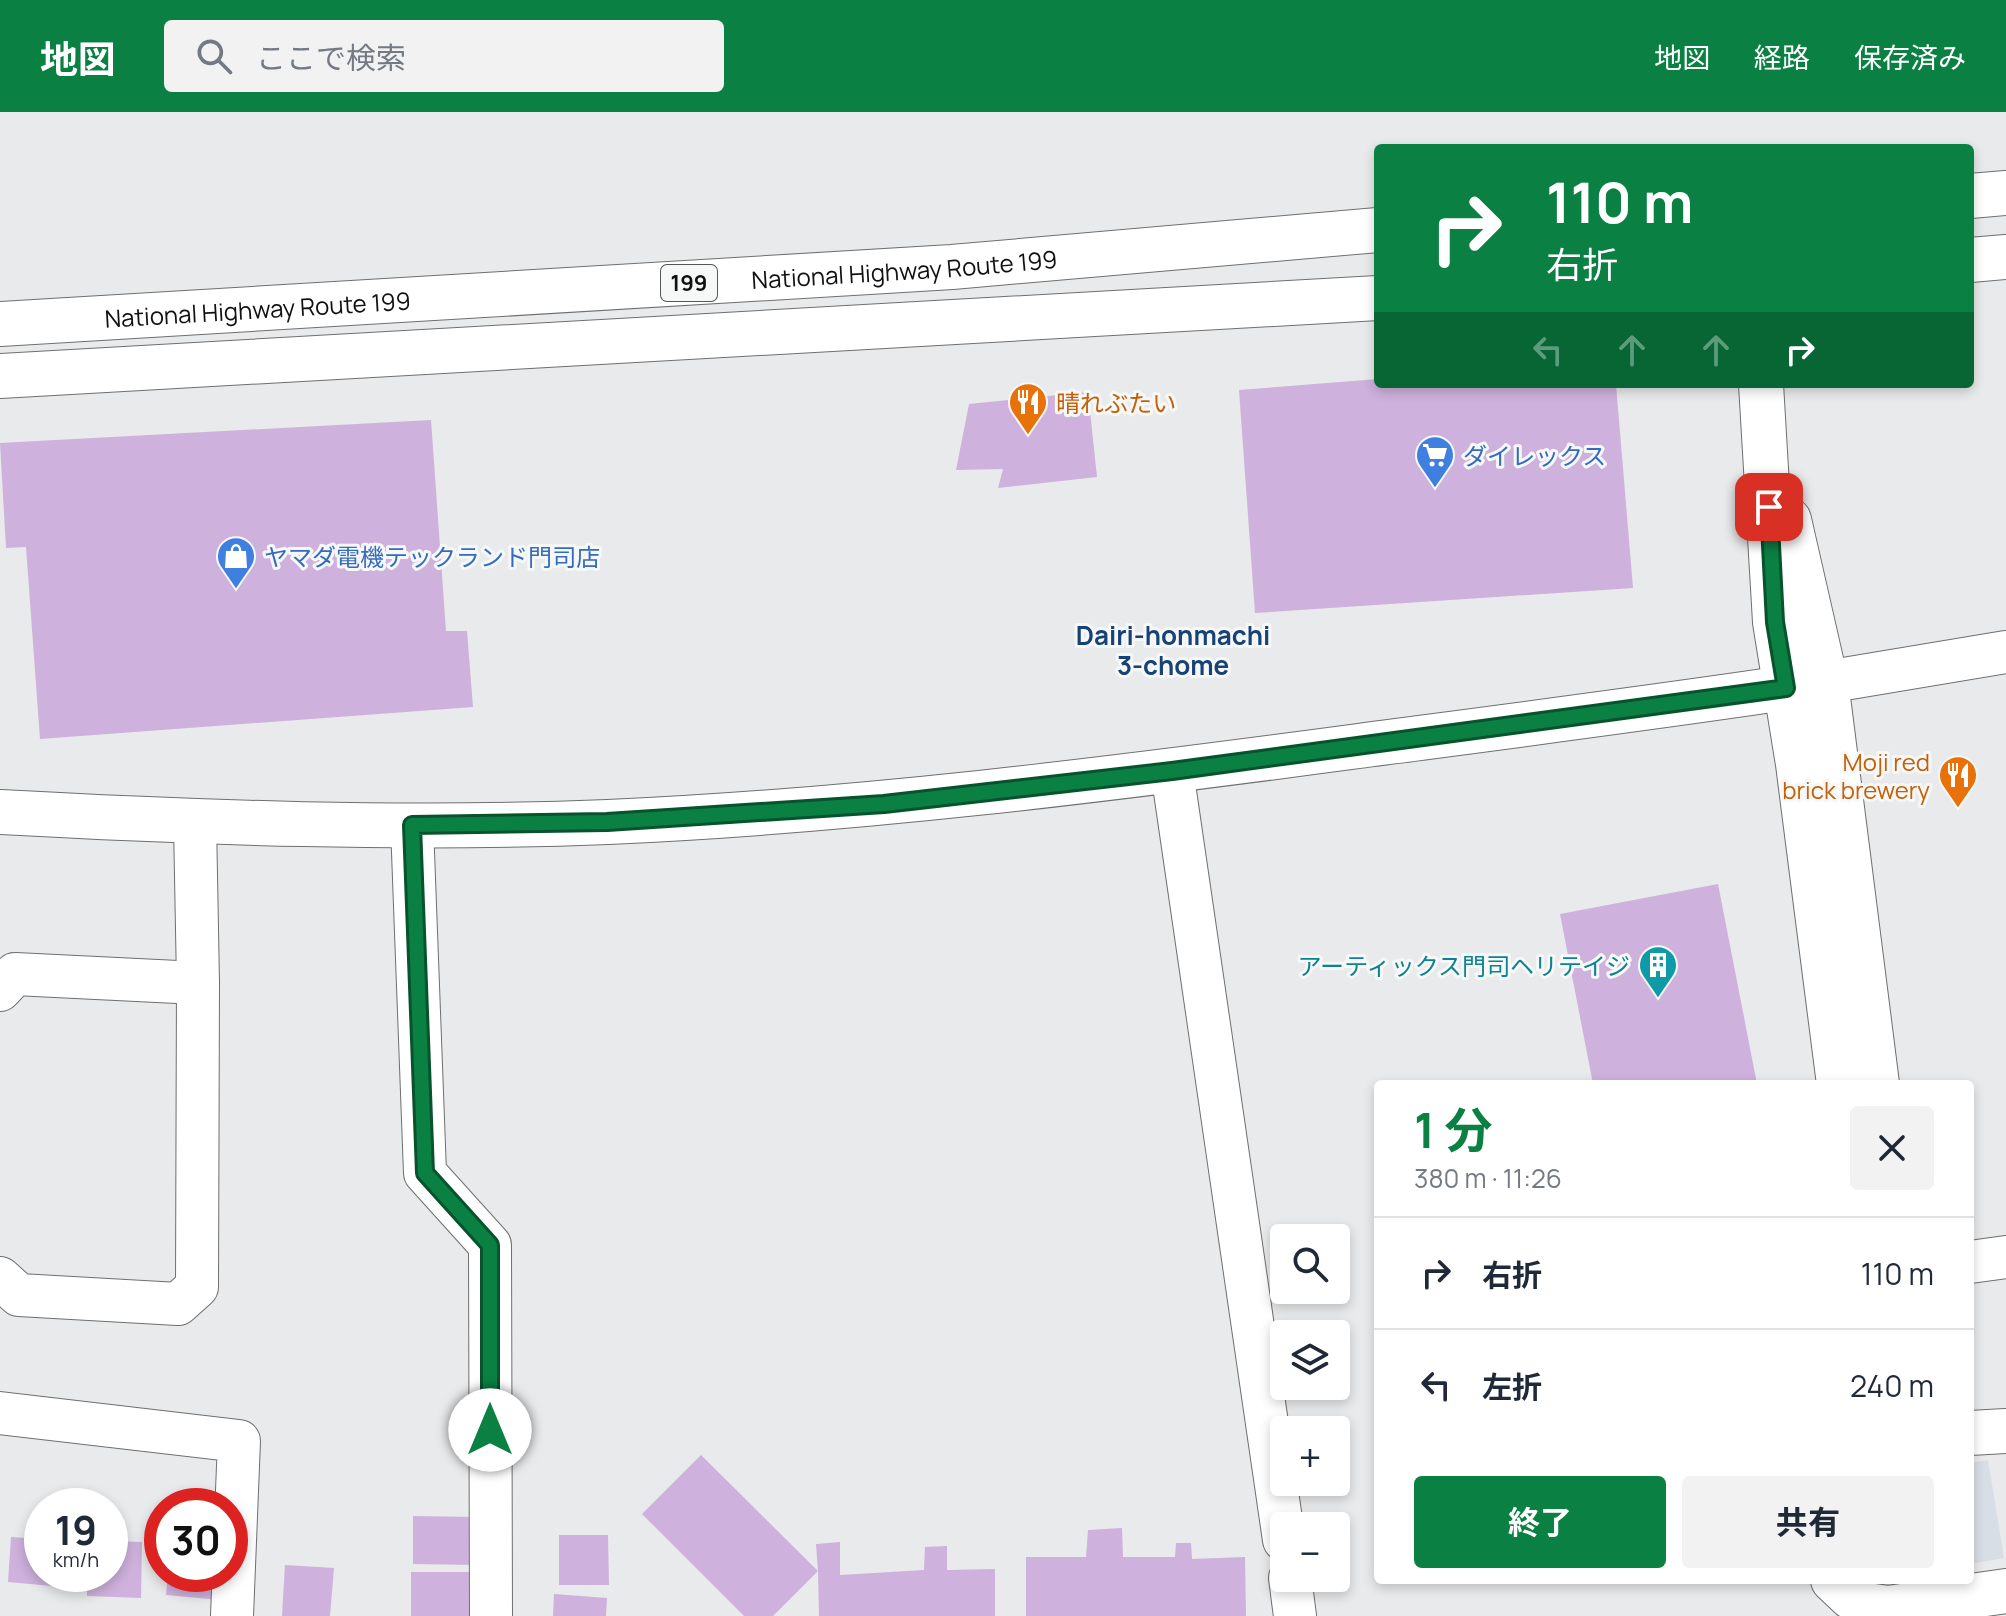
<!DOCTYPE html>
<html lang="ja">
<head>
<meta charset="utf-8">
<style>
	:root { --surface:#fff; --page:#f2f2f3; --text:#1f2937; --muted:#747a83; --line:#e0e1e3; --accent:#0b8043 }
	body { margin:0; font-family:Manrope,"Noto Sans JP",sans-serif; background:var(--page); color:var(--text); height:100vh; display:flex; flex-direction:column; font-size:30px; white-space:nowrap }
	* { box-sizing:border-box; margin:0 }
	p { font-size:26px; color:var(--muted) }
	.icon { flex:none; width:44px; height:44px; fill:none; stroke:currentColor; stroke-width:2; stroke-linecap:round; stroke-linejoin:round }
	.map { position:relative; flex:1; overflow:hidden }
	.panel { position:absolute; left:1374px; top:968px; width:600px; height:504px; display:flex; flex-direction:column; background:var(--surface); border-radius:8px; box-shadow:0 4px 12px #0003 }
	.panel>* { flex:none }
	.top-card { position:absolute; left:1374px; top:32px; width:600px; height:244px; border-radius:8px; box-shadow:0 4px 12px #0003; background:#0b8043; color:#fff; overflow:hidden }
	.tools { position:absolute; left:1270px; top:1112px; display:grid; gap:16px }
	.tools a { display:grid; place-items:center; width:80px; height:80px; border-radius:8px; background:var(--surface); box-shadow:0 4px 12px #0003; font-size:40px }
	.speed { position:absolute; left:24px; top:1376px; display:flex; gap:16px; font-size:40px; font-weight:700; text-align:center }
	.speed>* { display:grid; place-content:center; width:104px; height:104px; border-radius:50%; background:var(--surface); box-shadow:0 4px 12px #0003; line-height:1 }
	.speed small { font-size:20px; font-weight:400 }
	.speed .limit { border:12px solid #d22; background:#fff; color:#111 }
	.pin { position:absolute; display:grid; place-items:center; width:68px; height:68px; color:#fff; margin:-34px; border-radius:16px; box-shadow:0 4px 12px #0006 }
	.me { position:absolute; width:88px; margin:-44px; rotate:0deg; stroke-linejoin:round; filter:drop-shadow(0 0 6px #0008) }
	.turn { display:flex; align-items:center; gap:28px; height:168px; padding:0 40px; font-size:36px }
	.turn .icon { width:104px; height:104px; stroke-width:2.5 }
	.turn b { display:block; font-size:56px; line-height:68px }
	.lanes { display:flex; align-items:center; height:76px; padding:0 40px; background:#0003; justify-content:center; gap:40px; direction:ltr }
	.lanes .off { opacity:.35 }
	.round { display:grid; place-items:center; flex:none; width:84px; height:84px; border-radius:8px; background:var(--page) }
	.headline { display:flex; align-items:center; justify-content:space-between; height:136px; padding:0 40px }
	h1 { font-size:48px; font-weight:700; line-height:60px; color:var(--accent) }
	.action { display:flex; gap:16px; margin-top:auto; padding:16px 40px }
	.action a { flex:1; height:92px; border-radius:8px; background:var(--accent); color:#fff; font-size:32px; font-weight:700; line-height:92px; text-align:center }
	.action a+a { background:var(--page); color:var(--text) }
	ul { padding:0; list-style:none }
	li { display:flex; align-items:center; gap:24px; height:112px; padding:0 40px; border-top:2px solid var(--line) }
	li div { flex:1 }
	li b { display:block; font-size:30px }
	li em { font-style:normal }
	header { display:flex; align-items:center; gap:48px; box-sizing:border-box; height:112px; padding:0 40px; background:var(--accent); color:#fff }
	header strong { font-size:38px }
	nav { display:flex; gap:44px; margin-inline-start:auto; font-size:28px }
	.search { width:560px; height:72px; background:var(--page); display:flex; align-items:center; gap:20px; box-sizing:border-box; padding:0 28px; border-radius:8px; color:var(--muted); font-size:30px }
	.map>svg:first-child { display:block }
	.built { fill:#d7dee5 }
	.building { fill:#ceb1dc }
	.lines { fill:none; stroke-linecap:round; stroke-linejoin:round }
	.street-casing { stroke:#6e6f70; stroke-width:44 }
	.secondary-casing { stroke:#6e6f70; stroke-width:46 }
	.highway-casing { stroke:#6e6f70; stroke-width:46 }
	.street { stroke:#fff; stroke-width:42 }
	.secondary { stroke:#fff; stroke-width:44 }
	.highway { stroke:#fff; stroke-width:44 }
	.route-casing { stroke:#07532c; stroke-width:20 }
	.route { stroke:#0b8043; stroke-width:14 }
	.labels { text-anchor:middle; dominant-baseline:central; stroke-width:6; stroke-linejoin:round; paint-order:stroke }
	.shield { fill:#f6f8f8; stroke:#555656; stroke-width:2 }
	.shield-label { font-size:22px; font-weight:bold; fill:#101111 }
	.street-label { font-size:24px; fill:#101111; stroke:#f6f8f8 }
	.food-label { font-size:24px; fill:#c56008; stroke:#f6f8f8; text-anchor:start }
	.shop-label { font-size:24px; fill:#366cbe; stroke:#f6f8f8; text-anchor:start }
	.culture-label { font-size:24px; fill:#0d838f; stroke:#f6f8f8; text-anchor:end }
	.neighbourhood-label { font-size:26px; font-weight:bold; fill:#184276; stroke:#f6f8f8 }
</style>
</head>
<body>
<header>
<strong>地図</strong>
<div class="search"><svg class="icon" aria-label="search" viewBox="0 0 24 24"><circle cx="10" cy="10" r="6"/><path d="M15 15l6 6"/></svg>ここで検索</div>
<nav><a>地図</a><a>経路</a><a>保存済み</a></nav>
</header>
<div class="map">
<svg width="2006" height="1504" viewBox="0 0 2006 1504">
	<rect width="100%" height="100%" fill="#e9eaeb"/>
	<path class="built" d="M1988 1348 2004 1446 1970 1452V1351Z"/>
	<g class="building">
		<path d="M1378 267V272H1616L1633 476 1255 501 1239 278Z"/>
		<path d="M1088 280 1097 365 998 376 1003 357 956 358 969 292Z"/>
		<path d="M431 308 446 519H467L473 595 40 627 26 435 6 436 0 331Z"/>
		<path d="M1718 772 1757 972H1593L1560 802Z"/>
		<path d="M701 1343 818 1459 816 1432 840 1430V1463L924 1458 925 1435 947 1434V1458L995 1457V1504H819L818 1459 773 1504H744L642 1402Z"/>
		<path d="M413 1404 475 1405 476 1453 413 1452Z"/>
		<path d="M1122 1416 1123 1445H1175L1176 1431H1191L1192 1447 1245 1445 1246 1504H1026V1445H1086L1088 1418Z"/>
		<path d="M559 1423H608L609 1473H559Z"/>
		<path d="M11 1425 42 1427V1462H64L63 1475 8 1470Z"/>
		<path d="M110 1429 142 1430 141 1486 87 1484V1462H110Z"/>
		<path d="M285 1453 334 1456 330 1504H282Z"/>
		<rect x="411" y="1460" width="63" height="44"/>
		<path d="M168 1462H222L220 1488 166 1483Z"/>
		<path d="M554 1482 607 1486 606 1504H553Z"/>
	</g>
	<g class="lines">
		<defs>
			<g id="street">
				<path d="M1826 570 2006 540"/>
				<path d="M1172 659 1284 1428"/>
				<path d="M412 713 425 1061 490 1133 491 1504"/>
				<path d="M0 878 15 862 198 871"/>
				<path d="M1970 1150 2006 1145"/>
				<path d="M0 1166 19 1183 178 1192 197 1175 198 871 195 710"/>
				<path d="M0 1301 239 1329 232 1504"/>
				<path d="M1290 1466 1295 1504"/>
			</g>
			<g id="secondary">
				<path d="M1761 272 1775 510 1798 652 1839 972"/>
				<path d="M1789 408 1826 570 1877 972"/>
				<path d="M0 700C202 711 406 718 608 710 857 699 1104 668 1351 635 1510 614 1668 594 1826 570"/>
				<path d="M1970 1321 2006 1319"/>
				<path d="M1833 1468 1851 1485 1867 1493 1888 1496 2006 1479"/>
			</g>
			<g id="highway">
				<path d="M1970 84 2006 81"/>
				<path d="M1970 148 2006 145"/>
				<path id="s1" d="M0 212 952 155 1378 118"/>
				<path d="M0 264 1378 186"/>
			</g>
		</defs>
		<use href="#street" class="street-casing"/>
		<use href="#secondary" class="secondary-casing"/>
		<use href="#highway" class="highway-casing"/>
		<use href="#street" class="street"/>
		<use href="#secondary" class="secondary"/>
		<use href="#highway" class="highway"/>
	</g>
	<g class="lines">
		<defs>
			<path id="route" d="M490 1318V1133L425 1061 412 713 607 710 884 692 1172 659 1786 576 1775 510 1769 395"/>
		</defs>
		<use href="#route" class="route-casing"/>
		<use href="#route" class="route"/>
	</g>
	<defs>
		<symbol id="restaurant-pin" viewBox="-11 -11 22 30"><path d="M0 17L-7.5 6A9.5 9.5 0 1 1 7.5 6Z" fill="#e8710a" stroke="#f6f8f8"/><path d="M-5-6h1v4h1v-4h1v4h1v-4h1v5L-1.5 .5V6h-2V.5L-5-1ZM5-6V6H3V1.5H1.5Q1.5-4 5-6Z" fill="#fff"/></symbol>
		<symbol id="supermarket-pin" viewBox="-11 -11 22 30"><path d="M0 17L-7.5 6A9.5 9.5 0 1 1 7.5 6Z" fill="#3f7fe0" stroke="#f6f8f8"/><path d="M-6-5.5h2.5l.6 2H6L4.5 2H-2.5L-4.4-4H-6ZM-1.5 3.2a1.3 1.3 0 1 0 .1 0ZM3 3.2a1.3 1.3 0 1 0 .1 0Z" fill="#fff"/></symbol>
		<symbol id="shop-pin" viewBox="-11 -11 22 30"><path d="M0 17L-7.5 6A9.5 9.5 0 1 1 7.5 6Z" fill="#3f7fe0" stroke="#f6f8f8"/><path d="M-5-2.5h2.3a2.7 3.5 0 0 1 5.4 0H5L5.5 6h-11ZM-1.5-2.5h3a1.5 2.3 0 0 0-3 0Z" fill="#fff"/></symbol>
		<symbol id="building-pin" viewBox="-11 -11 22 30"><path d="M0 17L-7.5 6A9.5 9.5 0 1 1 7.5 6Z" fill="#0f9aa8" stroke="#f6f8f8"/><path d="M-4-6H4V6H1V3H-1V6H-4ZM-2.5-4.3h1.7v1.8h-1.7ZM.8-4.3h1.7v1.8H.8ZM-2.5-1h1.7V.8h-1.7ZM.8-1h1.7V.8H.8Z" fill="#fff"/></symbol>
	</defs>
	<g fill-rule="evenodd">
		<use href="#restaurant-pin" x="1006" y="268" width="44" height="60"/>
		<use href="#supermarket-pin" x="1413" y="321" width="44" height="60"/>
		<use href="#shop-pin" x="214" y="422" width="44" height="60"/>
		<use href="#restaurant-pin" x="1936" y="641" width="44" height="60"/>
		<use href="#building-pin" x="1636" y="831" width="44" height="60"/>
	</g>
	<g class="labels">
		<rect class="shield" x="661" y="153" width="56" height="36" rx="6"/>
		<g class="shield-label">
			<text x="689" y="171">199</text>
		</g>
		<g class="street-label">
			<text stroke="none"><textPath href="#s1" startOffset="906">National Highway Route 199</textPath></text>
			<text stroke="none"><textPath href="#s1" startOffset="258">National Highway Route 199</textPath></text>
		</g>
		<g class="food-label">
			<text x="1056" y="290">晴れぶたい</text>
			<text x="1930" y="649" text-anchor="end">Moji red<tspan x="1930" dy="28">brick brewery</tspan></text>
		</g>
		<g class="shop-label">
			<text x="1463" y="343">ダイレックス</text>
			<text x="264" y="444">ヤマダ電機テックランド門司店</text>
		</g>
		<g class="culture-label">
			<text x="1630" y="853">アーティックス門司ヘリテイジ</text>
		</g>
		<g class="neighbourhood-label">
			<text x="1173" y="523">Dairi-honmachi<tspan x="1173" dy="30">3-chome</tspan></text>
		</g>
	</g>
</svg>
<div class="tools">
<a><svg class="icon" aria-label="search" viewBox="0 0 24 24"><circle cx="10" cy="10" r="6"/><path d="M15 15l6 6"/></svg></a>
<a><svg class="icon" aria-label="layers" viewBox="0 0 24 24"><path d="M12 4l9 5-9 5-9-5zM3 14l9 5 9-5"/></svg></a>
<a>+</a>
<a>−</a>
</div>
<div class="speed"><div>19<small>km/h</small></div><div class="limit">30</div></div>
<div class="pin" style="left:1769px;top:395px;background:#d93025"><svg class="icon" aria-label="arrive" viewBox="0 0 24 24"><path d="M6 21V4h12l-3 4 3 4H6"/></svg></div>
<svg class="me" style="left:490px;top:1318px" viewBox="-20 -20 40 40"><circle r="19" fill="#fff"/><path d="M0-13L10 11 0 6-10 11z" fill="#0b8043"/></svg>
<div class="top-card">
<div class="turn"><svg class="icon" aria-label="right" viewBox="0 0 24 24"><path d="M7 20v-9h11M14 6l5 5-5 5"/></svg><div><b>110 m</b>右折</div></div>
<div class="lanes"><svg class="icon off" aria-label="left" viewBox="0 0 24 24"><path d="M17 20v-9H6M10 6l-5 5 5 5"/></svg><svg class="icon off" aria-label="ahead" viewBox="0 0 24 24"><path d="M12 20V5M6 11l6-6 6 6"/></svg><svg class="icon off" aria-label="ahead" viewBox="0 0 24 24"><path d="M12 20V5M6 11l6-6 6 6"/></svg><svg class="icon" aria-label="right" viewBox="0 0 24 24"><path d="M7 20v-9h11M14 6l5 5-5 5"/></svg></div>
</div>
<section class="panel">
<div class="headline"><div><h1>1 分</h1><p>380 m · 11:26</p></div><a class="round"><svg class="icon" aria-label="close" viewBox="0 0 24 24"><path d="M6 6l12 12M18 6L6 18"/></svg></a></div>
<ul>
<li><svg class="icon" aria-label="right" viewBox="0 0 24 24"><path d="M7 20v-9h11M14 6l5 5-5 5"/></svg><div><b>右折</b></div><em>110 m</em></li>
<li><svg class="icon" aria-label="left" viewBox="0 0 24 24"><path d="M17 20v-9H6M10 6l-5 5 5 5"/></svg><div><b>左折</b></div><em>240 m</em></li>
</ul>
<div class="action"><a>終了</a><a>共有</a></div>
</section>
</div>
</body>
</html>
